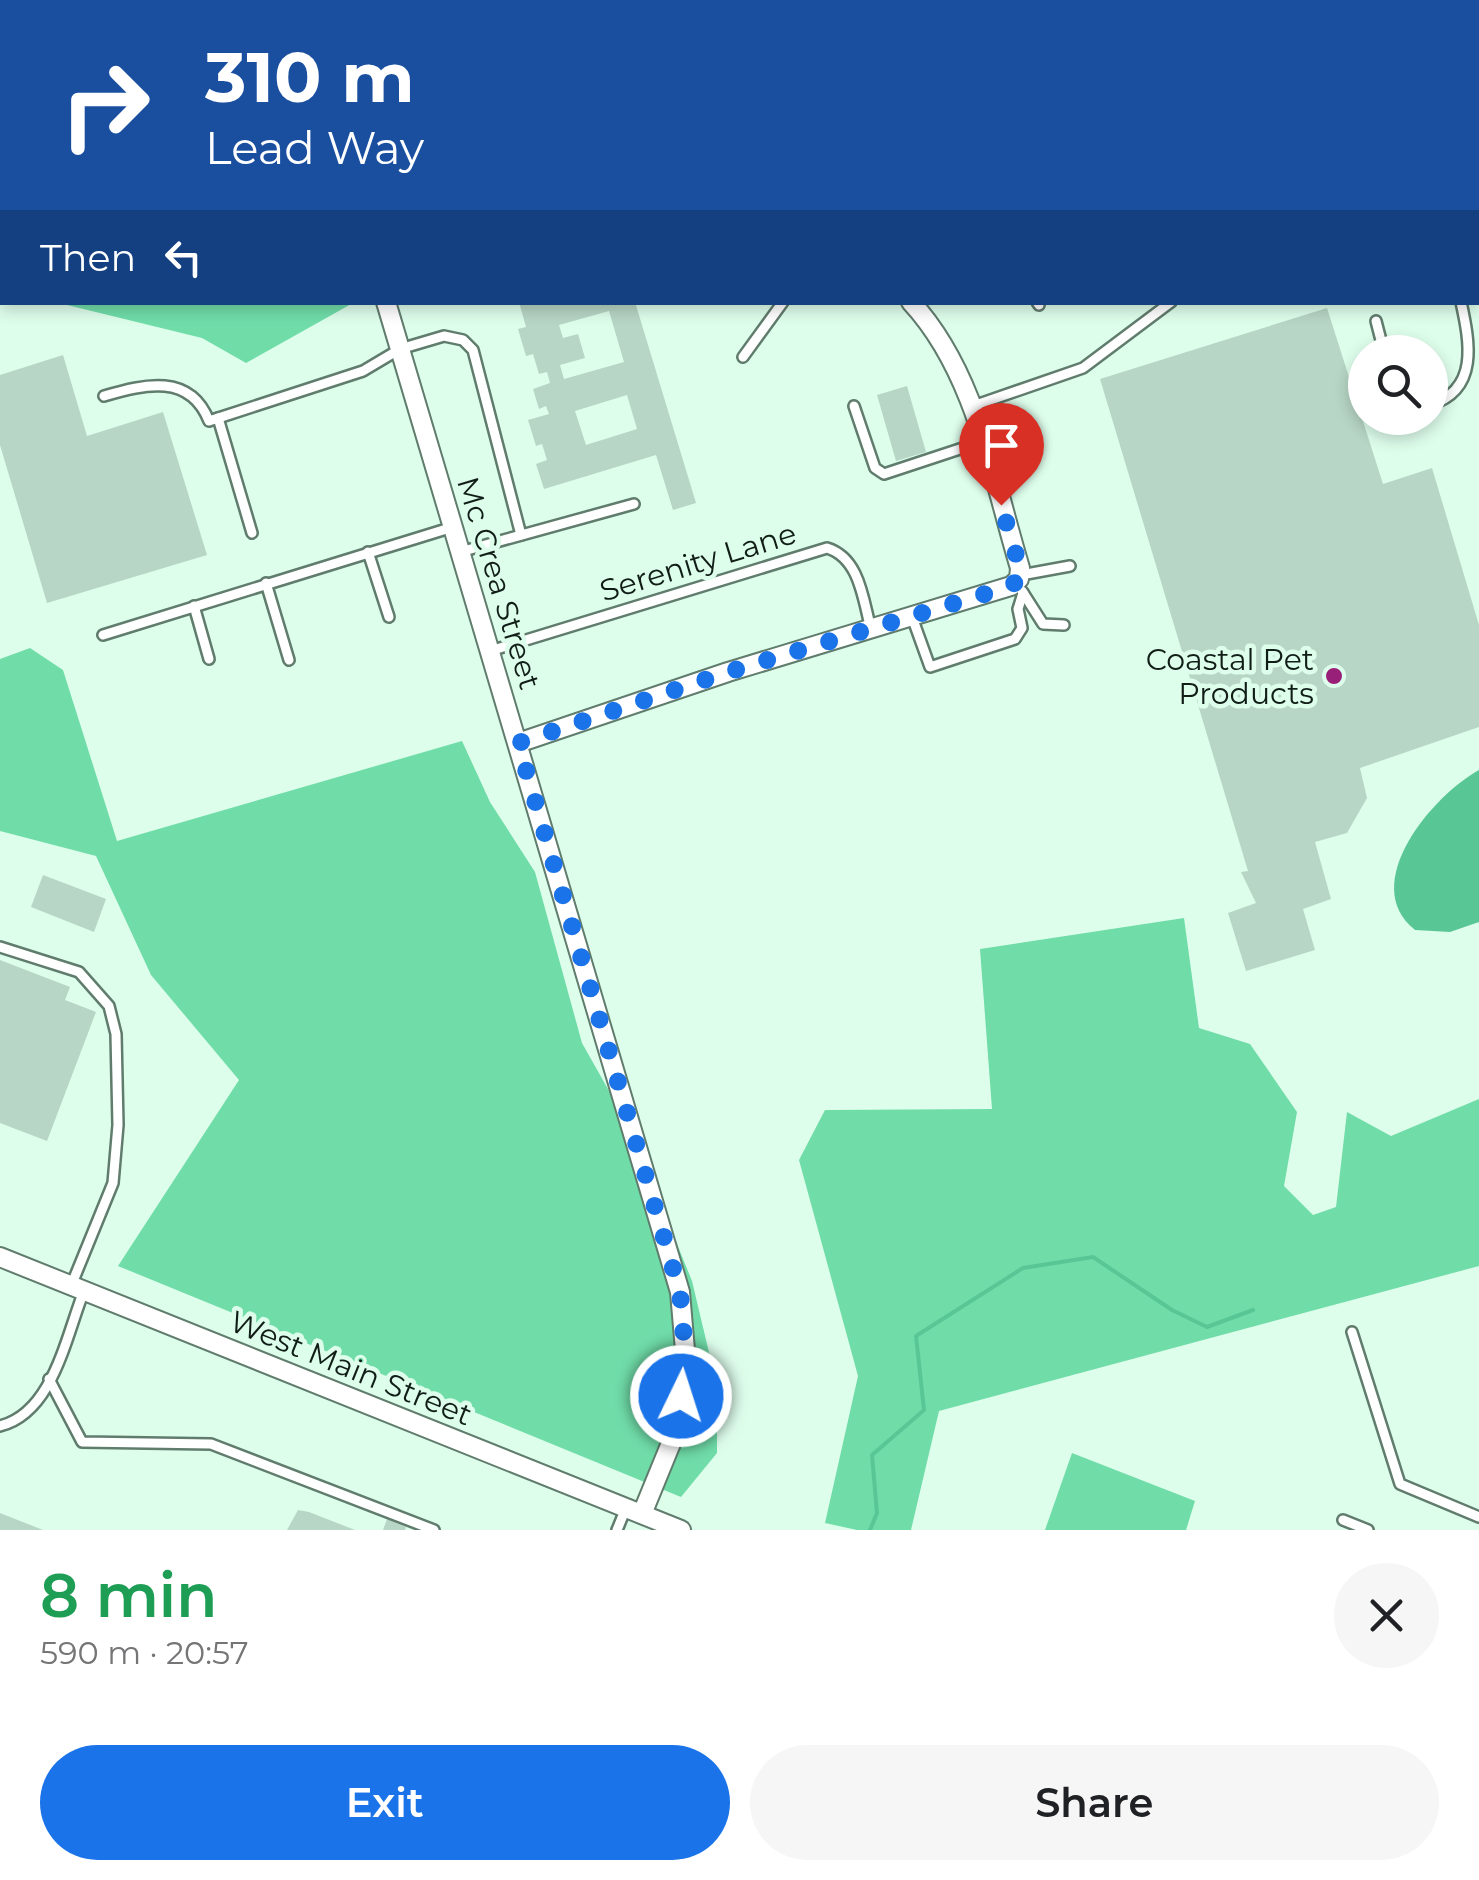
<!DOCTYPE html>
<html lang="en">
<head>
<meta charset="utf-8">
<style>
	:root { --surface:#fff; --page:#f6f6f6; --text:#202124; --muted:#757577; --accent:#1a73e8 }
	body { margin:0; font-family:Montserrat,sans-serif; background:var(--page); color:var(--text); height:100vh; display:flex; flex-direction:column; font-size:38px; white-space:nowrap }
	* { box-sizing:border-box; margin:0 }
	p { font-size:32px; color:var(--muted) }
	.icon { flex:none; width:55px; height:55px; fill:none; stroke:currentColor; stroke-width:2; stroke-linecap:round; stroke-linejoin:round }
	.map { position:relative; height:1530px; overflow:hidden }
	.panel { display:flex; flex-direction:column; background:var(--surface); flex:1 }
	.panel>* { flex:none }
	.guide { position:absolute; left:0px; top:0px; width:1480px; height:305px; box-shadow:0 5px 15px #0003; background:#1a4fa0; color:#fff; overflow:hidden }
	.controls { position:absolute; left:1348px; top:335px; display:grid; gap:20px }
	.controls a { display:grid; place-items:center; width:100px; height:100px; border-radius:50%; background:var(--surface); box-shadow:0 5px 15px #0003; font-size:50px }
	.pin { position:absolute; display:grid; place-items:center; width:85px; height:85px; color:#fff; margin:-102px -42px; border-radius:50% 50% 50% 0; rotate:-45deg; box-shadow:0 0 10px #0007 }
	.pin .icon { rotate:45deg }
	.me { position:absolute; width:110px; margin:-55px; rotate:4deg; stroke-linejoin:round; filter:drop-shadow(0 0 8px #0008) }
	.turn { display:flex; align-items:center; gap:35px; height:210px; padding:0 40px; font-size:45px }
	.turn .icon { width:130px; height:130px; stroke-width:2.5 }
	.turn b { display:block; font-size:70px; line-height:85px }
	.then { display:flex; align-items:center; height:95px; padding:0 40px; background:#0003; gap:20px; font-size:38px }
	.round { display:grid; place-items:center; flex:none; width:105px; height:105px; border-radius:52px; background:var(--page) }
	.head { display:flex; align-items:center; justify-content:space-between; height:170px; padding:0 40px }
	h1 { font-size:60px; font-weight:600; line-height:75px; color:#1e9e55 }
	.button { display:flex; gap:20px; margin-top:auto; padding:20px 40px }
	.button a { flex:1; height:115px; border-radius:60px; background:var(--accent); color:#fff; font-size:40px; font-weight:600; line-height:115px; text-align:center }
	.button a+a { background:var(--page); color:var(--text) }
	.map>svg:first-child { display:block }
	.forest { fill:#70dda9 }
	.water { fill:#59c795 }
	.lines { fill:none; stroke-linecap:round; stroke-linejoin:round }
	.stream { stroke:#59c795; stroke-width:4 }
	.building { fill:#b7d6c5; fill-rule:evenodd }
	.service-casing { stroke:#607c6d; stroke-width:14 }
	.minor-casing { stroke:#607c6d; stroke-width:22 }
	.service { stroke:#fff; stroke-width:9 }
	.minor { stroke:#fff; stroke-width:18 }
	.route { stroke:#1a73e8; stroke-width:18; stroke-dasharray:0 32.4 }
	.poi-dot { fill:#992079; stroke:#defeec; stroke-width:4 }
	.labels { text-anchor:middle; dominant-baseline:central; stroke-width:9; stroke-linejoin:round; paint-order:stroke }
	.street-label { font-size:30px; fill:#111d17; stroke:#defeec }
	.poi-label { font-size:30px; fill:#111d17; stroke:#defeec; text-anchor:end }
</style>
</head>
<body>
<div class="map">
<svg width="1479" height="1530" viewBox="0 0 1479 1530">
	<rect width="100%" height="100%" fill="#defeec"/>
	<g class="forest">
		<path d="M0 105 2 108V289L0 288Z"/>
		<path d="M59 303H353L246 363 202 338Z"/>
		<path d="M30 648 63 670 117 841 462 741 490 802 535 872 582 1043 630 1128 692 1281 717 1386V1453L681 1497 118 1266 239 1080 151 975 96 856 0 831V659Z"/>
		<path d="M1184 918 1199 1028 1250 1044 1297 1112 1284 1186 1313 1215 1336 1207 1347 1112 1391 1136 1479 1099V1266L939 1411 911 1530H857L825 1523 858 1376 799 1160 825 1110 992 1109 980 949Z"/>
		<path d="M1072 1453 1195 1501 1186 1530H1045Z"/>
	</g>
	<path class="water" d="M1479 770V922L1450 932 1415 930C1357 884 1433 795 1479 770Z"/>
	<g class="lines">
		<g class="stream">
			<path d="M1478 98H1479"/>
			<path d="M0 167 2 166"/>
			<path d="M870 1530 877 1513 872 1455 924 1410 916 1336 1023 1268 1093 1257 1172 1310 1207 1327 1253 1310"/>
		</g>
	</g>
	<g class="building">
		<path d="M519 302H635L696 503 673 510 656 455 544 489 536 464 547 460 542 444 536 446 528 420 549 414 546 406 539 409 533 389 550 383 547 372 539 374 533 354 526 356 518 329 526 327ZM609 311 624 362 564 379 560 365 585 358 578 334 563 338 559 325ZM627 395 637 429 586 445 575 411Z"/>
		<path d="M1327 308 1383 484 1432 468 1479 625V727L1360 768 1367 798 1347 833 1315 842 1331 899 1303 909 1315 950 1246 971 1228 913 1256 903 1241 872 1248 871 1100 379Z"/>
		<path d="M63 355 87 436 163 412 207 555 47 603 0 445V375Z"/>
		<path d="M907 386 926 452 896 461 877 395Z"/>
		<path d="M43 875 106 899 94 932 31 907Z"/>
		<path d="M0 960 70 987 65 1000 96 1012 47 1141 0 1123Z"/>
		<path d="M298 1510 309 1512 355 1530H287Z"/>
		<path d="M0 1513 43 1530H0Z"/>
		<path d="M387 1519 406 1527 405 1530H383Z"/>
	</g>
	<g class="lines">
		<defs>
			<g id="service">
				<path d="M1037 302 1039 305"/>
				<path d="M1376 321 1384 352"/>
				<path d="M743 357 783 302"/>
				<path d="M104 396C145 384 190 373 209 421L363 371 400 349 444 336 463 340 473 350 521 535"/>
				<path d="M1430 405C1479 390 1470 343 1461 302"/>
				<path d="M854 406 875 468 884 474 981 442"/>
				<path d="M973 406 1083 368 1171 302"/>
				<path d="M218 418 252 533"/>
				<path d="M368 552 389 617"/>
				<path d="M460 552 634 504"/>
				<path d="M1021 575 1070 566"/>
				<path d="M266 583 289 660"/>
				<path d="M1022 591 1043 624 1064 625"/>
				<path d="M194 606 209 659"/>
				<path d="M912 617 930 667 1015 639 1022 628 1018 609 1023 593"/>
				<path d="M103 635 453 527"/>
				<path d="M490 651 827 548C860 558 863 600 871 629"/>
				<path d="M0 947 79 972 109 1006 116 1034 118 1125 113 1183 71 1286"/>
				<path d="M1352 1332 1400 1484 1479 1517"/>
				<path d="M49 1379 82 1442 211 1444 434 1530"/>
				<path d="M0 1426C53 1413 66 1336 84 1291"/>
				<path d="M1343 1520 1368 1530"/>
				<path d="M617 1530 626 1508"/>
			</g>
			<g id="minor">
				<path d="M293 0V2"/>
				<path d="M726 0V2"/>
				<path d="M1215 0 1216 2"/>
				<path d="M1458 0 1459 2"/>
				<path d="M819 2 827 0"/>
				<path d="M386 302 680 1292 686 1362 676 1431 642 1514"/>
				<path d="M518 743 728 672 1011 586 1019 579 1020 568C993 479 976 372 911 302"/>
				<path d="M0 1257 681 1530"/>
			</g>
		</defs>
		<use href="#service" class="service-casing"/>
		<use href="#minor" class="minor-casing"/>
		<use href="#service" class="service"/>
		<use href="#minor" class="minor"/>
	</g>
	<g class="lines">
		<path class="route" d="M681 1396 686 1362 680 1292 518 743 728 672 1011 586 1019 579 1020 568 1001 505"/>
	</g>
	<circle class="poi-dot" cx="1334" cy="676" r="10"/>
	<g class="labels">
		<g class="street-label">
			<text transform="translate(698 562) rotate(-17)">Serenity Lane</text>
			<text transform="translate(499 583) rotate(73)">Mc Crea Street</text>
			<text transform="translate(351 1368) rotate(22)">West Main Street</text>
		</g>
		<g class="poi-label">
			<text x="1314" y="659">Coastal Pet<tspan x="1314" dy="34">Products</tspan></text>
		</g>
	</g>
</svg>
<div class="controls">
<a><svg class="icon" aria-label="search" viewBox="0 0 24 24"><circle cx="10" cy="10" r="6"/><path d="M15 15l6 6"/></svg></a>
</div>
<div class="pin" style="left:1001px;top:505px;background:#d93025"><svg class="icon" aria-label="arrive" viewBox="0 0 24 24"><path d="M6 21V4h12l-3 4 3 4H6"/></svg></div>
<svg class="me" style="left:681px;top:1396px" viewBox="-20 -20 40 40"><circle r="17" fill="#1a73e8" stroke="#fff" stroke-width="3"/><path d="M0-11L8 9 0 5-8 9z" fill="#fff"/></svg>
<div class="guide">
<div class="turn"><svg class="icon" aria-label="right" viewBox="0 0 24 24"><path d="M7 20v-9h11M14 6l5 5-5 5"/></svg><div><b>310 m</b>Lead Way</div></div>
<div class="then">Then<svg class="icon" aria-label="left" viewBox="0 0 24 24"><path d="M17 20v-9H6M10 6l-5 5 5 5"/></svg></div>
</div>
</div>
<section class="panel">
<div class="head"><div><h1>8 min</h1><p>590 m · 20:57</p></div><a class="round"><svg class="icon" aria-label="close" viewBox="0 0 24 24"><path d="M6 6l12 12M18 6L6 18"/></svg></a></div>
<div class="button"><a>Exit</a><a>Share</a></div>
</section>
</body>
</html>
